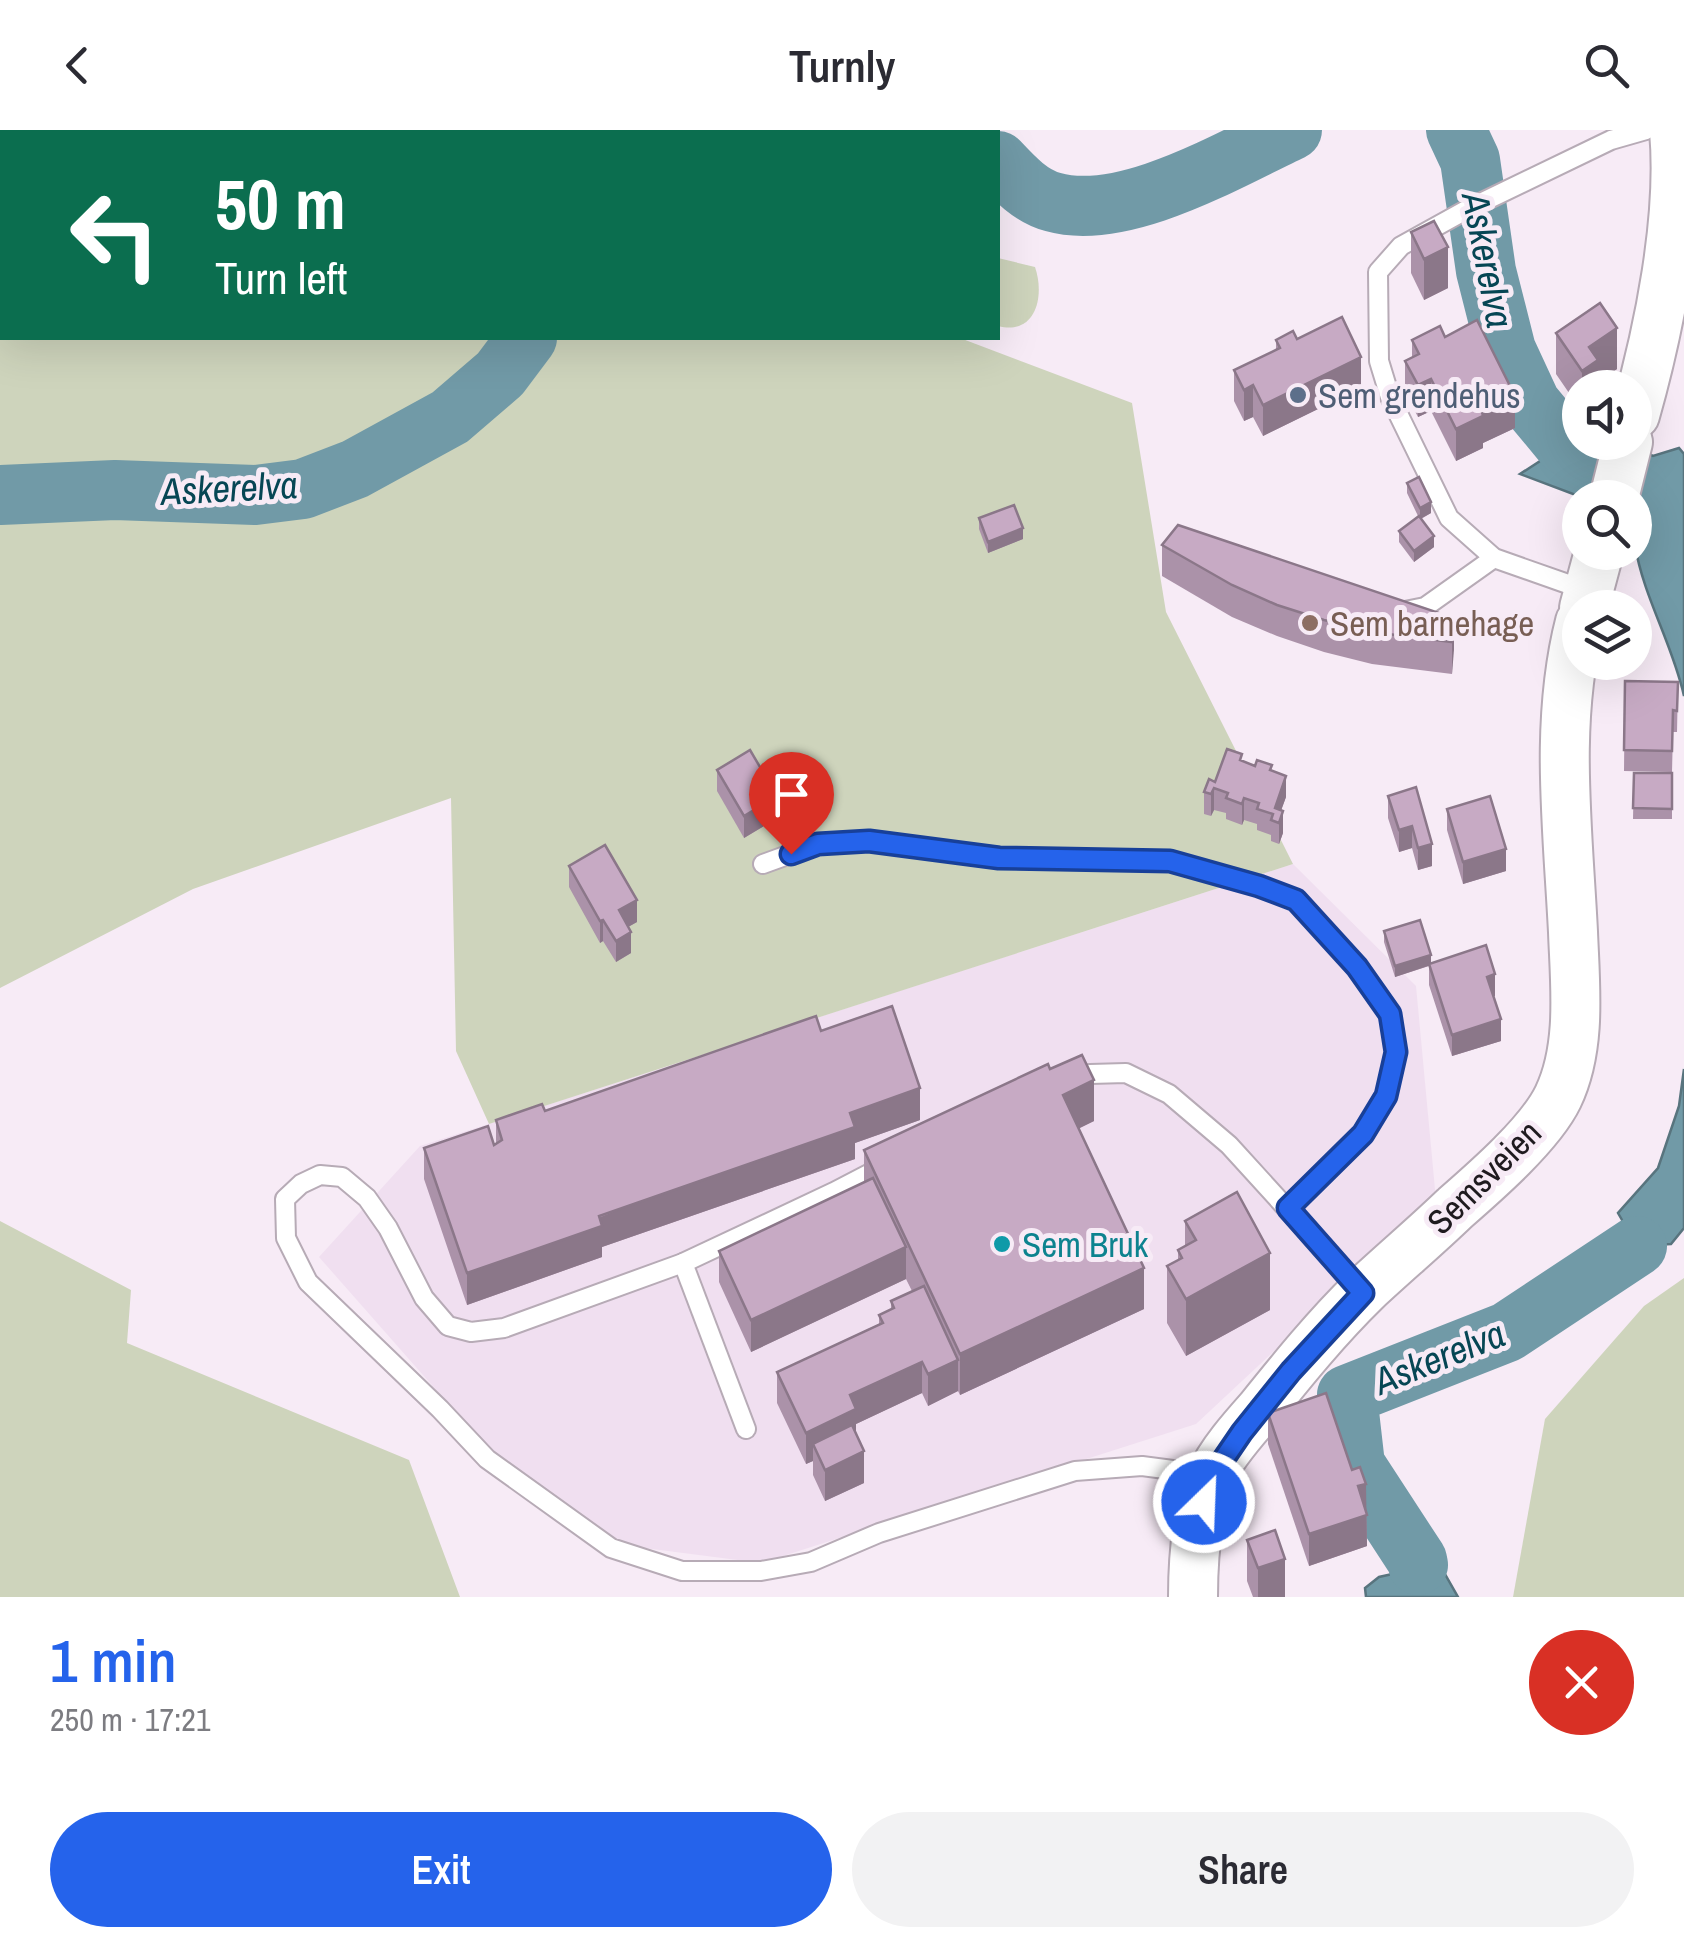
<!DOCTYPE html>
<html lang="en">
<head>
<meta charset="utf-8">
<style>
	:root { --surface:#fff; --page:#f2f2f3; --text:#2b2b33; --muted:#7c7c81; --accent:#2563eb }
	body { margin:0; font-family:"Archivo Narrow",sans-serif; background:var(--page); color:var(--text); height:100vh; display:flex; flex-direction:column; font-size:38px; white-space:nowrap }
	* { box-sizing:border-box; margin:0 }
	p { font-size:32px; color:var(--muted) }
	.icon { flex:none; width:55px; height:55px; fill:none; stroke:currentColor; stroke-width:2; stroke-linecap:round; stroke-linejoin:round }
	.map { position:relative; height:1467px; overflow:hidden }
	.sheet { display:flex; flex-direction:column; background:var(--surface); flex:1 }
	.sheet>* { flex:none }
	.hud { position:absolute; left:0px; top:0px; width:1000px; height:210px; box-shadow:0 10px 40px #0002; background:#0b6e4f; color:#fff; overflow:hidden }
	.buttons { position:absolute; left:1562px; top:240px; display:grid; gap:20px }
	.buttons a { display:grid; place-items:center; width:90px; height:90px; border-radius:50%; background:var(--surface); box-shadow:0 10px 40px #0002; font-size:50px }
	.pin { position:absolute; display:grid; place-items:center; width:85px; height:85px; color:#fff; margin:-102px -42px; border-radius:50% 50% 50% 0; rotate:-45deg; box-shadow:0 0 10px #0007 }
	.pin .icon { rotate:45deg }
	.me { position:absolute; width:110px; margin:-55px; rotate:24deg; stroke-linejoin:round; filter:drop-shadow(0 0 8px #0008) }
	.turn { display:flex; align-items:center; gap:35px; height:210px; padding:0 50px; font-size:45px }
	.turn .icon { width:130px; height:130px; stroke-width:2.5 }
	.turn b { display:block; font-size:70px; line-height:85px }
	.round { display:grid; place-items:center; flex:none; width:105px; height:105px; border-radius:52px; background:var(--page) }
	.headline { display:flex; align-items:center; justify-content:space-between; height:170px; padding:0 50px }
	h1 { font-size:60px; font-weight:600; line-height:75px; color:var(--accent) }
	.action { display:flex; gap:20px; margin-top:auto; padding:20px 50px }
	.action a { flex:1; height:115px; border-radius:60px; background:var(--accent); color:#fff; font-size:40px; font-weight:600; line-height:115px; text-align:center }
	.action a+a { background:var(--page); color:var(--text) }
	header { display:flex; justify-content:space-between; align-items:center; height:130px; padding:0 50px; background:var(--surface); font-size:45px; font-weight:600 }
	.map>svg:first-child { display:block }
	.built { fill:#f0dff0 }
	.green { fill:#ced4bc }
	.water { fill:#719aa7; stroke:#58747e; stroke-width:2.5 }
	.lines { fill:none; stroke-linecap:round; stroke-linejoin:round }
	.river { stroke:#719aa7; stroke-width:60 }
	.service-casing { stroke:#b7abb6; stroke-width:22 }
	.secondary-casing { stroke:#b7abb6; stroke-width:52 }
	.service { stroke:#fff; stroke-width:18 }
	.secondary { stroke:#fff; stroke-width:48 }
	.wall { fill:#ab92a9 }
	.shaded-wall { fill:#8b7789 }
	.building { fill:#c7aac4; stroke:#8b7789; stroke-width:2.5 }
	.route-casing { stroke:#184099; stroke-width:25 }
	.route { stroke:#2563eb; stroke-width:18 }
	.service-dot { fill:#5c6f8a; stroke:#f7ebf6; stroke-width:4 }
	.education-dot { fill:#8d6e63; stroke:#f7ebf6; stroke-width:4 }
	.culture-dot { fill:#0f9aa8; stroke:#f7ebf6; stroke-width:4 }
	.labels { text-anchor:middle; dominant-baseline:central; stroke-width:10; stroke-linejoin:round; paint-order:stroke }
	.service-label { font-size:35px; fill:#4e5e75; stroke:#f7ebf6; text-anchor:start }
	.education-label { font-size:35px; fill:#785e54; stroke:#f7ebf6; text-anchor:start }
	.street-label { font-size:35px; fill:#1f1b1f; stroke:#f7ebf6 }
	.culture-label { font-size:35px; fill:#0d838f; stroke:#f7ebf6; text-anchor:start }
	.water-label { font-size:38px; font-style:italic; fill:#064654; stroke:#f7ebf6 }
</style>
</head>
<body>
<header><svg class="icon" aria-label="back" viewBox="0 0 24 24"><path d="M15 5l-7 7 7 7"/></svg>Turnly<svg class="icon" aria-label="search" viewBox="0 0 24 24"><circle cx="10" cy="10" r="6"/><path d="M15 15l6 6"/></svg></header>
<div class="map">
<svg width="1684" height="1467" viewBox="0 0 1684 1467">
	<rect width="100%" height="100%" fill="#f7ebf6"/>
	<path class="built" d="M1293 734 1416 856 1436 1070 1196 1294 761 1433 621 1415 496 1328 319 1127 420 1016Z"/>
	<g class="green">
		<path d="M998 128 1035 137C1045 166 1036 206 998 196Z"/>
		<path d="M2 192V208H960L1132 273 1166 482 1293 734 489 994 456 921 451 668 193 759 0 858V193Z"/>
		<path d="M0 1091 131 1160 127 1213 409 1330 460 1467H0Z"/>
		<path d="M1684 1148V1467H1513L1545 1289 1644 1176Z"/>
	</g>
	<g class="water">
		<path d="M1580 305V312L1625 313 1653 326 1679 318 1684 324V566C1673 515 1643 466 1635 415 1633 400 1635 383 1635 368L1581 367 1520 344Z"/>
		<path d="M1684 939V1098L1671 1114 1637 1116 1618 1083 1658 1038 1679 976Z"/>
		<path d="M1437 1430 1458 1467H1366L1365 1458 1379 1447 1406 1441V1437Z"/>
	</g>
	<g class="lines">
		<g class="river">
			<path d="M1456 0 1470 30 1486 141 1506 220 1531 274 1565 315 1637 357"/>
			<path d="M998 31C1013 47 1030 66 1053 72 1124 92 1228 30 1292 0"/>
			<path d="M0 365 115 360 255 365 303 359 355 339 450 287 500 244 527 208"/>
			<path d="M1418 1435 1417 1430 1355 1335 1347 1265 1507 1202 1637 1116"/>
		</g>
		<defs>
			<g id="service">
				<path d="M1585 460 1494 428 1449 388 1390 267 1379 231 1378 142 1401 116 1466 80 1611 10 1646 0"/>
				<path d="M1400 482 1425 477 1494 428"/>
				<path d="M763 734 818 714 869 711 999 727 1169 731 1259 756 1296 771 1357 837 1390 885 1395 922 1386 967 1363 1004 1289 1079"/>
				<path d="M1070 949 1090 944 1126 943 1169 964 1229 1015 1361 1160"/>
				<path d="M884 1036 834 1062 683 1133 504 1198 471 1202 448 1196 424 1168 388 1098 367 1068 342 1047 320 1045 301 1054 285 1069 286 1108 308 1152 440 1279 487 1329 611 1418 682 1441H761L811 1432 879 1403 1075 1341 1142 1336 1211 1345"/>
				<path d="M683 1133 746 1299"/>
			</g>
			<g id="secondary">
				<path d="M1635 285C1659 200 1682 88 1674 0"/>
				<path d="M1614 368 1628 312"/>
				<path d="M1584 478 1599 422"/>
				<path d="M1193 1467C1193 1428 1196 1384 1211 1347 1220 1325 1244 1298 1260 1280 1293 1239 1327 1197 1365 1160 1395 1132 1426 1106 1455 1078 1486 1051 1540 1004 1558 967 1582 917 1575 855 1573 802 1568 700 1554 593 1580 492"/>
			</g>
		</defs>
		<use href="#service" class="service-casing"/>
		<use href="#secondary" class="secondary-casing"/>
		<use href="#service" class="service"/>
		<use href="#secondary" class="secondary"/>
	</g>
	<g class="wall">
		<path d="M1411 102 1448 158 1424 170 1411 143Z"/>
		<path d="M1556 203 1617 239 1598 252V258H1580V279L1556 244Z"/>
		<path d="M1445 207 1515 298 1483 313V318L1456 331 1431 281 1418 287 1405 262V231L1412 227V210Z"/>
		<path d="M1297 209 1361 258 1263 306 1253 287 1244 291 1234 271V240L1276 220V210Z"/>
		<path d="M1407 353 1431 383 1421 389 1434 417 1414 432 1399 412V401L1418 386 1407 363Z"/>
		<path d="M979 388 1023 409 988 423 979 399Z"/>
		<path d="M1162 415 1454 488 1452 544 1372 534 1324 522 1277 506 1232 487 1162 446Z"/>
		<path d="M1625 551 1678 552 1677 602H1673L1672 642 1624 641Z"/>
		<path d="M1242 631 1272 641 1286 667 1281 680 1283 703 1279 714 1271 711V705L1257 700V694L1244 690 1242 695 1226 689V683L1214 680 1211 686 1204 684V662Z"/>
		<path d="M717 640 777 688 744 708 717 661Z"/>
		<path d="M1634 643H1672V689H1633Z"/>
		<path d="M1416 657 1432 736 1418 740 1412 718 1399 722 1388 688V666Z"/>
		<path d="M1447 679 1506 741 1463 754 1447 700Z"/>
		<path d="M569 736 637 792 628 797 631 823 616 832 603 811 600 813 569 757Z"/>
		<path d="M1384 801 1431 833 1495 866H1494L1501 911 1452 926 1429 855V836L1395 847 1384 812Z"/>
		<path d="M821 901 920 990 855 1013V1029L602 1117V1127L467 1175 424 1049V1018L494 1015 496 1014V990L545 981Z"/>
		<path d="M1050 939 1094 991 1078 999 1144 1179 960 1265 958 1261 928 1276 922 1263 856 1294V1304L864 1353 825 1371 813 1345V1331L806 1334 777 1273V1242L879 1194V1185L891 1180V1171L912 1161 906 1149 751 1222 719 1152V1121L864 1052V1020Z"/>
		<path d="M1185 1091 1270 1180 1186 1226 1167 1193V1136L1178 1131V1120L1185 1116Z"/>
		<path d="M1268 1283 1366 1380 1367 1416 1309 1436 1268 1314Z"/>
		<path d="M1247 1410 1285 1467H1253L1247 1451Z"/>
	</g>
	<g class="shaded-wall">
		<path d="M1448 117V158L1424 170V129Z"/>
		<path d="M1617 198V239L1598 252V258H1582V241L1589 217Z"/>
		<path d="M1361 227V258L1263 306V275Z"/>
		<path d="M1431 249V281L1418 287V255Z"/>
		<path d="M1253 255V287L1244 291V260Z"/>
		<path d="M1515 266V298L1483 313V318L1456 331V299L1482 282Z"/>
		<path d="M1431 372V383L1420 389V378Z"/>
		<path d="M1023 398V409L988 423V412Z"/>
		<path d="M1434 406V417L1414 432V421Z"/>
		<path d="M1454 488V520L1452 544V512Z"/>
		<path d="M1286 646V667L1277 692 1275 678Z"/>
		<path d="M1214 658V680L1211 686V664Z"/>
		<path d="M777 666V688L744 708V686Z"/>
		<path d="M1244 668V690L1242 695V674Z"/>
		<path d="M1283 681V703L1279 714V693Z"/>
		<path d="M1412 696V718L1399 722V700Z"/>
		<path d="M1432 714V736L1418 740V718Z"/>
		<path d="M1506 719V741L1463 754V732Z"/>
		<path d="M637 770V792L619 802V780Z"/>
		<path d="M603 790V811L600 813V791Z"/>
		<path d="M631 802V823L616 832V811Z"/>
		<path d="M1431 825V835L1395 847V836Z"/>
		<path d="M1495 844V866L1487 868V847Z"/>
		<path d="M1501 889V911L1452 926V905Z"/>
		<path d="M1094 950V991L1063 1006V965Z"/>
		<path d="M920 958V990L855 1013V1029L602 1117V1127L467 1175V1143L850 983Z"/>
		<path d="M906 1117V1149L751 1222V1190Z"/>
		<path d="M1270 1123V1180L1186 1226V1169Z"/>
		<path d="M1144 1138V1179L960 1265V1224Z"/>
		<path d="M958 1230V1261L928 1276V1244Z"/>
		<path d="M922 1232V1263L856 1294V1310L813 1314V1331L806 1334V1303L850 1265Z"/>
		<path d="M864 1321V1353L825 1371V1340Z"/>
		<path d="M1366 1354 1367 1416 1309 1436V1404L1358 1356Z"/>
		<path d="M1285 1429V1467H1258V1438Z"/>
	</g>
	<g class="building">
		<path d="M1434 91 1448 117 1424 129 1411 102Z"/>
		<path d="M1600 173 1617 198 1589 217 1598 230 1582 241 1556 203Z"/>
		<path d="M1342 187 1361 227 1263 275 1253 255 1244 260 1234 240 1280 218 1276 210 1293 201 1297 209Z"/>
		<path d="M1477 190 1515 266 1482 282 1483 286 1456 299 1431 249 1418 255 1405 231 1419 224 1412 210 1440 196 1445 207Z"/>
		<path d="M1419 347 1431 372 1420 378 1407 353Z"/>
		<path d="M1014 375 1023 398 988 412 979 388Z"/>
		<path d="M1419 386 1434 406 1414 421 1399 401Z"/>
		<path d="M1178 395 1454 488 1452 512 1372 502 1324 490 1277 475 1232 455 1162 415Z"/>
		<path d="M1625 551 1678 552 1677 581 1673 580 1672 621 1624 620Z"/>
		<path d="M1227 619 1242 624 1240 630 1255 636 1257 630 1272 635 1270 640 1286 646 1275 678 1283 681 1279 693 1271 690 1273 684 1257 679 1259 673 1244 668 1242 674 1226 668 1228 663 1214 658 1211 664 1204 662 1209 649 1215 652Z"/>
		<path d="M750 620 777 666 744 686 717 640Z"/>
		<path d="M1634 643H1672V679L1633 678Z"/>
		<path d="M1416 657 1432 714 1418 718 1412 696 1399 700 1388 666Z"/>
		<path d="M1490 666 1506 719 1463 732 1447 679Z"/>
		<path d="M605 715 637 770 619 780 631 802 616 811 603 790 600 791 569 736Z"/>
		<path d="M1420 790 1431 825 1395 836 1384 801Z"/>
		<path d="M1486 815 1495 844 1487 847 1501 889 1452 905 1429 834Z"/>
		<path d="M892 876 920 958 850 983 855 997 599 1086 602 1096 467 1143 424 1018 488 996 494 1015 502 1010 496 990 542 974 545 981 816 886 821 901Z"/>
		<path d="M1082 925 1094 950 1063 965 1144 1138 960 1224 864 1020 1048 934 1050 939Z"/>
		<path d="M873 1048 906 1117 751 1190 719 1121Z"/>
		<path d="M1237 1062 1270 1123 1186 1169 1167 1136 1182 1128 1178 1120 1196 1110 1185 1091Z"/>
		<path d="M924 1156 958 1230 928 1244 922 1232 850 1265 856 1279 806 1303 777 1242 883 1193 879 1185 894 1178 891 1171Z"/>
		<path d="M1326 1263 1352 1340 1360 1337 1366 1354 1358 1356 1367 1385 1309 1404 1268 1283Z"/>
		<path d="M852 1295 864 1321 825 1340 813 1314Z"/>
		<path d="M1275 1400 1285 1429 1258 1438 1247 1410Z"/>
	</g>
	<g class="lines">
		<defs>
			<path id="route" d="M791 724 818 714 869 711 999 728 1170 731 1259 756 1296 770 1357 837 1390 884 1396 922 1386 966 1363 1004 1288 1078 1363 1163 1291 1241 1242 1302 1212 1346 1204 1372"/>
		</defs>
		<use href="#route" class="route-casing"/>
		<use href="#route" class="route"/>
	</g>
	<circle class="service-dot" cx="1298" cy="265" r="10"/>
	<circle class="education-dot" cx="1310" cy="493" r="10"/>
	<circle class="culture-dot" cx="1002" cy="1114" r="10"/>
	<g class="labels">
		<g class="service-label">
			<text x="1318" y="265">Sem grendehus</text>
		</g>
		<g class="education-label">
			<text x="1330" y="493">Sem barnehage</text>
		</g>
		<g class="street-label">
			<text transform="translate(1484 1047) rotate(-45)">Semsveien</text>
		</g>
		<g class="culture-label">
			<text x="1022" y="1114">Sem Bruk</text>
		</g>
		<g class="water-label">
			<text transform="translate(1488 130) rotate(79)">Askerelva</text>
			<text transform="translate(229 358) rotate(-3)">Askerelva</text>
			<text transform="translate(1439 1227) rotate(-22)">Askerelva</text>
		</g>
	</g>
</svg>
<div class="buttons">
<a><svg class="icon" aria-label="sound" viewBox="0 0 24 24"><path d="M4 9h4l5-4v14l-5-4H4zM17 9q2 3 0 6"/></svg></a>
<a><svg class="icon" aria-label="search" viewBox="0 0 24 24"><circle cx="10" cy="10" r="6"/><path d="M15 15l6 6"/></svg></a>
<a><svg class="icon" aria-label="layers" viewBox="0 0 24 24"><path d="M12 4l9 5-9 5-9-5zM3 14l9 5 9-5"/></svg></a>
</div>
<div class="pin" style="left:791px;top:724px;background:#d93025"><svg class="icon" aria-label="arrive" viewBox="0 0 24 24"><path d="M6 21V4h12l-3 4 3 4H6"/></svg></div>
<svg class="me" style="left:1204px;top:1372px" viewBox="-20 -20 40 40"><circle r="17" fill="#2563eb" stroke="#fff" stroke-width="3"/><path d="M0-11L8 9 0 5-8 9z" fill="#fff"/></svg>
<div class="hud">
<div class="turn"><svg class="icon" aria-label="left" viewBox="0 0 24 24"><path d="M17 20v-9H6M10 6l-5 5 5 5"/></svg><div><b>50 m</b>Turn left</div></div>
</div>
</div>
<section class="sheet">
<div class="headline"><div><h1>1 min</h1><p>250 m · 17:21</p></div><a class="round" style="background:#d93025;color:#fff"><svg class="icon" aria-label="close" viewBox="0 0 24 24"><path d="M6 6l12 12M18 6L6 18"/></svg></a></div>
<div class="action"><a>Exit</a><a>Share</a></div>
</section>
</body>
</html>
